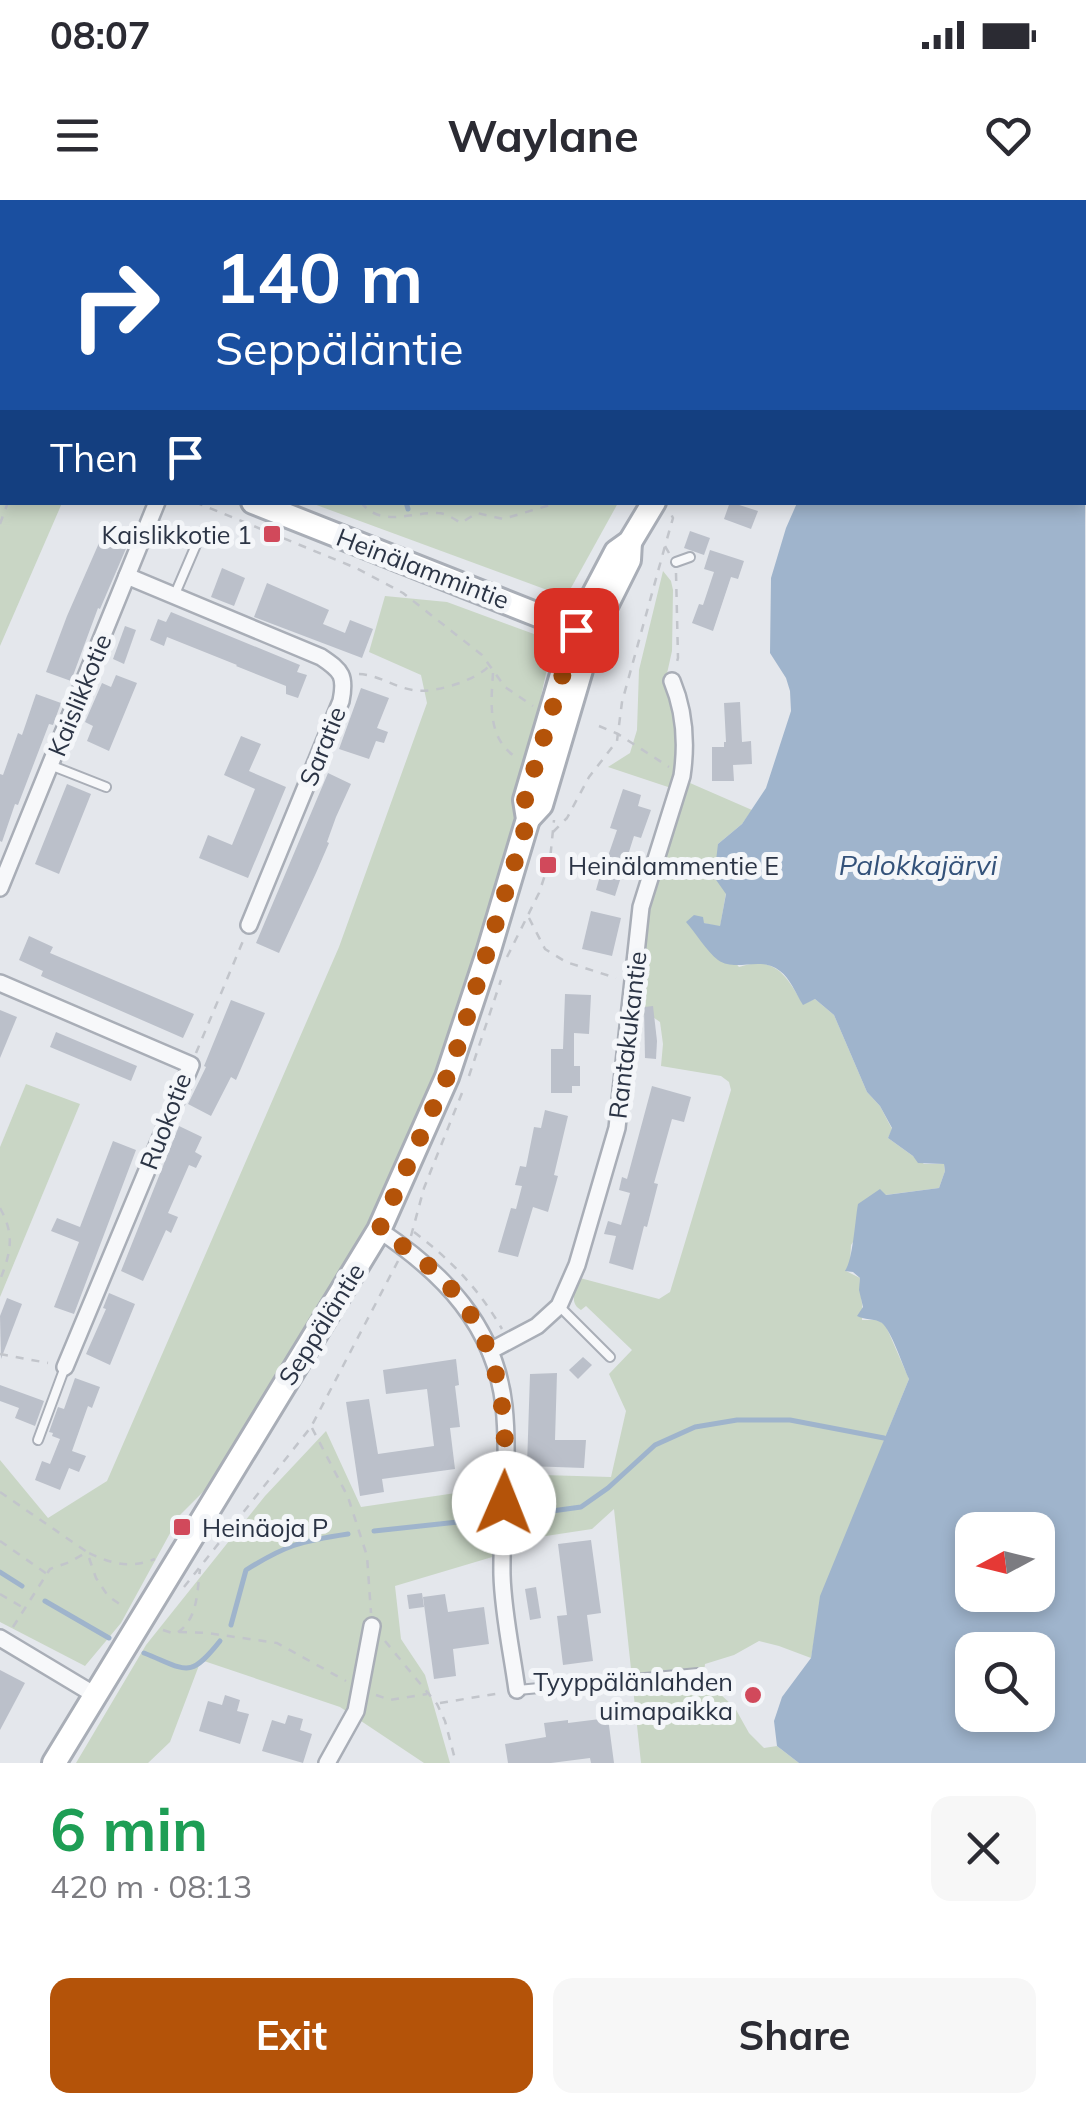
<!DOCTYPE html>
<html lang="en">
<head>
<meta charset="utf-8">
<style>
	:root { --surface:#fff; --page:#f7f7f7; --text:#2b2b33; --muted:#7c7c81; --accent:#b45309 }
	body { margin:0; font-family:Mulish,sans-serif; background:var(--page); color:var(--text); height:100vh; display:flex; flex-direction:column; font-size:38px; white-space:nowrap }
	* { box-sizing:border-box; margin:0 }
	p { font-size:32px; color:var(--muted) }
	.icon { flex:none; width:55px; height:55px; fill:none; stroke:currentColor; stroke-width:2; stroke-linecap:round; stroke-linejoin:round }
	.map { position:relative; height:1563px; overflow:hidden }
	.sheet { display:flex; flex-direction:column; background:var(--surface); flex:1 }
	.sheet>* { flex:none }
	.top-card { position:absolute; left:0px; top:0px; width:1088px; height:305px; box-shadow:0 5px 15px #0003; background:#1a4fa0; color:#fff; overflow:hidden }
	.needle { width:65px; rotate:263deg }
	.controls { position:absolute; left:955px; top:1312px; display:grid; gap:20px }
	.controls a { display:grid; place-items:center; width:100px; height:100px; border-radius:20px; background:var(--surface); box-shadow:0 5px 15px #0003; font-size:50px }
	.pin { position:absolute; display:grid; place-items:center; width:85px; height:85px; color:#fff; margin:-42px; border-radius:20px; box-shadow:0 5px 15px #0006 }
	.me { position:absolute; width:110px; margin:-55px; rotate:1deg; stroke-linejoin:round; filter:drop-shadow(0 0 8px #0008) }
	.turn { display:flex; align-items:center; gap:35px; height:210px; padding:0 50px; font-size:45px }
	.turn .icon { width:130px; height:130px; stroke-width:2.5 }
	.turn b { display:block; font-size:70px; line-height:85px }
	.then { display:flex; align-items:center; height:95px; padding:0 50px; background:#0003; gap:20px; font-size:38px }
	.round { display:grid; place-items:center; flex:none; width:105px; height:105px; border-radius:20px; background:var(--page) }
	.headline { display:flex; align-items:center; justify-content:space-between; height:170px; padding:0 50px }
	h1 { font-size:60px; font-weight:700; line-height:75px; color:#1e9e55 }
	.button { display:flex; gap:20px; margin-top:auto; padding:20px 50px }
	.button a { flex:1; height:115px; border-radius:20px; background:var(--accent); color:#fff; font-size:40px; font-weight:700; line-height:115px; text-align:center }
	.button a+a { background:var(--page); color:var(--text) }
	.status { display:flex; justify-content:space-between; align-items:center; height:70px; padding:0 50px; background:var(--surface); direction:ltr }
	.status svg { height:28px; fill:currentColor }
	header { display:flex; justify-content:space-between; align-items:center; height:130px; padding:0 50px; background:var(--surface); font-size:45px; font-weight:700 }
	.map>svg:first-child { display:block }
	.green { fill:#c9d6c5 }
	.water { fill:#9fb4cc; fill-rule:evenodd }
	.lines { fill:none; stroke-linecap:round; stroke-linejoin:round }
	.stream { stroke:#9fb4cc; stroke-width:5 }
	.building { fill:#bbc0ca }
	.lane-casing { stroke:#a9aeb7; stroke-width:12 }
	.street-casing { stroke:#a9aeb7; stroke-width:20 }
	.secondary-casing { stroke:#a9aeb7; stroke-width:28 }
	.path { stroke:#c2c5cb; stroke-width:2.5; stroke-dasharray:8 8; stroke-linecap:butt }
	.lane { stroke:#f7f8fa; stroke-width:8 }
	.street { stroke:#f7f8fa; stroke-width:15 }
	.secondary { stroke:#fff; stroke-width:22 }
	.route { stroke:#b45309; stroke-width:18; stroke-dasharray:0 32.4 }
	.poi-dot { fill:#d1495b; stroke:#f4f6f9; stroke-width:4 }
	.labels { text-anchor:middle; dominant-baseline:central; stroke-width:10; stroke-linejoin:round; paint-order:stroke }
	.poi-label { font-size:25px; fill:#2b3445; stroke:#f4f6f9; text-anchor:end }
	.street-label { font-size:25px; fill:#2b3445; stroke:#f4f6f9 }
	.water-label { font-size:28px; font-style:italic; fill:#34527a; stroke:#f4f6f9 }
</style>
</head>
<body>
<div class="status"><b>08:07</b><svg viewBox="0 0 49 12"><path d="M0 12V9h3v3zM5 12V6h3v6zM10 12V3h3v9zM15 12V0h3v12zM26 1h20v11H26zM47 4h2v5h-2z"/></svg></div>
<header><svg class="icon" aria-label="menu" viewBox="0 0 24 24"><path d="M4 6h16M4 12h16M4 18h16"/></svg>Waylane<svg class="icon" aria-label="heart" viewBox="0 0 24 24"><path d="M12 20l-8-8c-3-5 5-10 8-4 3-6 11-1 8 4z"/></svg></header>
<div class="map">
<svg width="1086" height="1563" viewBox="0 0 1086 1563">
	<rect width="100%" height="100%" fill="#e4e7ec"/>
	<g class="green">
		<path d="M0 0H1031L1027 2H2V211L0 210Z"/>
		<path d="M0 260H2V302L62 303 0 446Z"/>
		<path d="M311 303 618 302V303L566 397Z"/>
		<path d="M663 371 671 381 673 390 672 451 664 487 679 512V568L690 583 752 610 742 624 718 644 726 693 720 727 704 723 694 715 739 767C776 755 786 776 803 804L815 799 834 815 867 892 880 906 892 929 888 938 924 964H944L945 971 939 988 885 995 851 1045 850 1063 846 1071 860 1078C859 1092 864 1105 862 1120H876L885 1124 909 1179 885 1238 815 1435 811 1458 779 1446 759 1441 734 1455 705 1464 703 1482 718 1492 735 1508 749 1533 764 1548 777 1546 799 1563H641L614 1309 592 1329 506 1342 509 1274 611 1277 626 1211 609 1174 632 1150 586 1106 581 1110C568 1103 576 1089 580 1078L659 1099 670 1092 731 890 729 882 721 876 661 866 663 844 660 822 650 815 637 814 649 710 683 592 608 567 630 553 637 530 639 470Z"/>
		<path d="M385 396 447 402 553 441 501 682 431 891 361 1044 205 1290 180 1315 121 1423 85 1466 0 1422V1260L48 1318 107 1281 339 747 427 503 421 475 369 452Z"/>
		<path d="M26 884 80 904 0 1097V947Z"/>
		<path d="M326 1231 361 1307 503 1286 499 1355 395 1386 401 1439 425 1475 450 1563H424L340 1507 201 1460 170 1542 148 1563H76L146 1445 265 1296Z"/>
	</g>
	<path class="water" d="M1085 209 1086 1563H799L777 1546 774 1521 782 1497 811 1458 820 1396 909 1179C903 1166 891 1130 882 1123 874 1118 864 1120 857 1116L863 1107 859 1090 860 1078 853 1072 845 1071C853 1060 855 1020 858 1004L880 989 886 995 939 988 945 971 944 964 918 963 913 956 888 938 892 928 880 906 867 892 834 815 815 799 803 805C796 794 790 778 780 771 760 755 737 773 718 760 707 752 695 732 686 722L694 715 703 717 704 723 720 726 726 694 714 677 718 644 742 624 766 588 791 511 790 491 786 478 770 453 771 378 786 328 797 303 1085 302ZM972 1330H1038V1395H972ZM972 1450H1038V1515H972Z"/>
	<g class="lines">
		<g class="stream">
			<path d="M97 0 102 2"/>
			<path d="M216 0 222 2"/>
			<path d="M30 2 32 0"/>
			<path d="M278 2 280 0"/>
			<path d="M0 41 2 37"/>
			<path d="M406 302 408 309"/>
			<path d="M523 1315 581 1307 608 1288 655 1245 695 1227 737 1220H790L884 1238"/>
			<path d="M374 1331 486 1319"/>
			<path d="M0 1372 22 1386"/>
			<path d="M45 1401 109 1438"/>
			<path d="M231 1425 246 1370C286 1345 301 1341 348 1334"/>
			<path d="M144 1453C187 1470 189 1480 220 1441"/>
		</g>
	</g>
	<g class="building">
		<path d="M730 302 758 311 751 329 724 319Z"/>
		<path d="M106 327 131 337 100 409 98 408 71 481 46 472 67 416Z"/>
		<path d="M690 331 710 338 704 355 684 348Z"/>
		<path d="M710 350 744 361 738 379 731 377 713 431 692 423 699 404 703 405 714 372 704 369Z"/>
		<path d="M222 368 245 378 234 406 211 397Z"/>
		<path d="M267 383 329 410 323 424 345 433 350 420 373 429 362 458 254 417Z"/>
		<path d="M171 412 300 465 297 472 307 475 298 498 286 494V486L236 466 237 465 167 437 164 446 150 440 158 419 166 422Z"/>
		<path d="M125 426 136 430 124 464 113 459Z"/>
		<path d="M116 475 137 483 109 551 87 541 93 526 85 522 102 483 111 487Z"/>
		<path d="M361 488 389 498 377 528 388 532 384 543 376 541 369 559 339 549Z"/>
		<path d="M36 494 61 503 53 525 49 524 18 605 15 604 2 642 0 641V574L3 575 18 533 22 535Z"/>
		<path d="M740 502 742 542 751 541 752 564 733 565 734 581H712V547H724V542H726L724 503Z"/>
		<path d="M241 536 261 544 249 571 286 587 248 678 199 658 208 635 232 645 255 589 224 575Z"/>
		<path d="M328 573 351 584 336 617 327 642 329 643 316 673 279 753 256 743Z"/>
		<path d="M67 584 91 594 59 674 35 664Z"/>
		<path d="M623 589 641 595 638 606 651 610 641 638 634 636 615 696 596 690 600 676 590 673 594 659 606 662 617 630 610 628Z"/>
		<path d="M591 711 621 718 612 756 582 749Z"/>
		<path d="M29 736 53 747 50 753 194 814 183 838 41 776 43 771 19 760Z"/>
		<path d="M565 794 591 795 589 834 574 833V866H580V886H572V893H551V849H563Z"/>
		<path d="M231 800 265 813 236 880 231 877 211 916 188 904 206 867 204 866Z"/>
		<path d="M653 806 657 841 656 859 645 858 644 807Z"/>
		<path d="M0 810 17 817 0 858Z"/>
		<path d="M56 832 137 866 131 881 50 847Z"/>
		<path d="M652 886 691 897 684 922 672 919 654 983 658 984 647 1027 644 1026 633 1070 609 1063 616 1036 604 1034 608 1021 621 1025 630 993 619 990 622 977 627 979Z"/>
		<path d="M545 910 568 916 554 975 558 976 548 1012 533 1007 518 1057 498 1052 511 1008 516 1009 522 986 515 985 520 966 526 967 534 927 541 928Z"/>
		<path d="M179 926 202 937 195 952 202 956 196 968 189 965 168 1013 178 1017 171 1033 166 1030 143 1081 121 1071Z"/>
		<path d="M113 941 136 950 74 1114 54 1107 79 1042 51 1031 57 1018 80 1027Z"/>
		<path d="M109 1093 135 1104 110 1165 86 1154 106 1109 103 1108Z"/>
		<path d="M7 1098 22 1104 1 1159 0 1116Z"/>
		<path d="M583 1157 592 1165 578 1179 569 1170Z"/>
		<path d="M456 1159 459 1185 455 1186 460 1227 450 1228 455 1269 382 1279 384 1292 360 1296 346 1202 369 1199 378 1254 434 1246 427 1189 386 1194 383 1170Z"/>
		<path d="M557 1173 555 1240H586L584 1268 527 1266 530 1174Z"/>
		<path d="M75 1178 100 1187 92 1208 88 1206 72 1251 86 1256 79 1272 69 1268 60 1290 35 1280 42 1261 50 1264 60 1239 52 1236 53 1233 49 1232 58 1207 64 1209Z"/>
		<path d="M0 1185 44 1201 35 1226 15 1218 19 1208 0 1201Z"/>
		<path d="M591 1340 601 1413 587 1415 593 1461 563 1465 557 1416 567 1415 558 1344Z"/>
		<path d="M536 1387 541 1418 530 1420 525 1389Z"/>
		<path d="M422 1393 424 1407 409 1409 407 1395Z"/>
		<path d="M445 1394 448 1412 484 1407 489 1444 453 1449 456 1476 434 1479 423 1397Z"/>
		<path d="M0 1470 25 1483 0 1530Z"/>
		<path d="M225 1495 240 1500 237 1511 249 1514 240 1544 199 1531 208 1501 222 1505Z"/>
		<path d="M288 1515 303 1519 300 1530 312 1534 303 1563 262 1551 272 1520 285 1524Z"/>
		<path d="M608 1518 614 1563H591L590 1558 551 1563H508L505 1544 546 1537 544 1523 568 1520V1523Z"/>
	</g>
	<g class="lines">
		<defs>
			<g id="lane">
				<path d="M148 324 196 345 175 394"/>
				<path d="M676 362 690 357"/>
				<path d="M50 565 106 587"/>
				<path d="M559 1106 610 1157"/>
				<path d="M38 1240 65 1167"/>
				<path d="M518 1490 698 1473"/>
			</g>
			<g id="street">
				<path d="M127 376 321 457C342 471 346 476 341 501L249 725"/>
				<path d="M0 688 157 302"/>
				<path d="M0 783 191 865 65 1167"/>
				<path d="M379 1030C443 1073 495 1125 504 1206 510 1262 501 1319 502 1375 503 1413 512 1453 517 1490"/>
				<path d="M490 1151 537 1126 559 1106 577 1065 617 928 641 707 682 576C687 542 685 512 672 481"/>
				<path d="M0 1438 95 1495"/>
				<path d="M327 1563 356 1511 372 1426"/>
			</g>
			<g id="secondary">
				<path d="M1043 2 1046 0"/>
				<path d="M0 227H2"/>
				<path d="M253 302 591 436"/>
				<path d="M528 619 541 605 591 436 629 360 630 342"/>
				<path d="M54 1563 379 1030 447 877 488 753 528 619 525 600 575 430 616 352 630 342 654 302"/>
			</g>
		</defs>
		<use href="#lane" class="lane-casing"/>
		<use href="#street" class="street-casing"/>
		<use href="#secondary" class="secondary-casing"/>
		<g class="path">
			<path d="M161 0 163 2"/>
			<path d="M511 0 512 2"/>
			<path d="M869 2 870 0"/>
			<path d="M1081 2 1085 0"/>
			<path d="M1085 151 1086 152"/>
			<path d="M195 302 356 368 403 393 482 455 505 487 533 506"/>
			<path d="M361 302C380 328 411 312 438 313 446 313 454 319 461 323L477 313 503 319 560 302"/>
			<path d="M0 324 8 302"/>
			<path d="M669 353 665 346 673 318 671 314"/>
			<path d="M676 373 678 458 676 465"/>
			<path d="M493 473C491 504 487 539 517 558L516 560"/>
			<path d="M359 474C379 475 394 487 413 490 433 494 474 481 488 467"/>
			<path d="M599 526 618 534 669 567"/>
			<path d="M553 632 567 618 589 577 617 541 622 502 665 346"/>
			<path d="M529 718 545 749 566 762 616 778"/>
			<path d="M507 757 539 693 550 660 554 620"/>
			<path d="M196 853 243 741"/>
			<path d="M469 876 501 780"/>
			<path d="M0 1008C15 1035 11 1052 0 1080"/>
			<path d="M414 1032C450 1059 479 1089 502 1129"/>
			<path d="M411 1036 424 988 462 893"/>
			<path d="M0 1154 48 1163"/>
			<path d="M312 1228 348 1297 367 1356 371 1413"/>
			<path d="M0 1292 87 1352 96 1378 108 1396 124 1407"/>
			<path d="M0 1341 47 1374"/>
			<path d="M184 1387 311 1227 398 1061"/>
			<path d="M0 1394 22 1407"/>
			<path d="M13 1427 50 1369 70 1362 87 1352C112 1364 129 1369 155 1359"/>
			<path d="M163 1430 175 1434C198 1421 197 1393 200 1369"/>
			<path d="M179 1432 207 1433 277 1443 346 1481"/>
			<path d="M385 1441 437 1504 445 1521 456 1563"/>
			<path d="M376 1495 390 1500 427 1494"/>
			<path d="M440 1503 501 1493"/>
		</g>
		<use href="#lane" class="lane"/>
		<use href="#street" class="street"/>
		<use href="#secondary" class="secondary"/>
	</g>
	<g class="lines">
		<path class="route" d="M504 1303C508 1222 505 1146 446 1083 427 1062 403 1046 379 1030L447 877 458 846 528 619 525 600 576 430"/>
	</g>
	<g class="poi-dot">
		<rect x="262" y="324" width="20" height="20" rx="5"/>
		<rect x="538" y="655" width="20" height="20" rx="5"/>
		<rect x="172" y="1317" width="20" height="20" rx="5"/>
		<circle cx="753" cy="1495" r="10"/>
	</g>
	<g class="labels">
		<g class="poi-label">
			<text x="252" y="334">Kaislikkotie 1</text>
			<text x="568" y="665" text-anchor="start">Heinälammentie E</text>
			<text x="202" y="1327" text-anchor="start">Heinäoja P</text>
			<text x="733" y="1481">Tyyppälänlahden<tspan x="733" dy="29">uimapaikka</tspan></text>
		</g>
		<g class="street-label">
			<text transform="translate(423 368) rotate(21)">Heinälammintie</text>
			<text transform="translate(79 495) rotate(-68)">Kaislikkotie</text>
			<text transform="translate(322 546) rotate(-68)">Saratie</text>
			<text transform="translate(627 835) rotate(-83)">Rantakukantie</text>
			<text transform="translate(165 921) rotate(-69)">Ruokotie</text>
			<text transform="translate(321 1124) rotate(-58)">Seppäläntie</text>
		</g>
		<g class="water-label">
			<text x="918" y="664">Palokkajärvi</text>
		</g>
	</g>
</svg>
<div class="controls">
<a><svg class="needle" viewBox="-14 -14 28 28"><path d="M0-13l5 13h-10z" fill="#e53935"/><path d="M0 13l5-13h-10z" fill="#7c7c81"/></svg></a>
<a><svg class="icon" aria-label="search" viewBox="0 0 24 24"><circle cx="10" cy="10" r="6"/><path d="M15 15l6 6"/></svg></a>
</div>
<div class="pin" style="left:576px;top:430px;background:#d93025"><svg class="icon" aria-label="arrive" viewBox="0 0 24 24"><path d="M6 21V4h12l-3 4 3 4H6"/></svg></div>
<svg class="me" style="left:504px;top:1303px" viewBox="-20 -20 40 40"><circle r="19" fill="#fff"/><path d="M0-13L10 11 0 6-10 11z" fill="#b45309"/></svg>
<div class="top-card">
<div class="turn"><svg class="icon" aria-label="right" viewBox="0 0 24 24"><path d="M7 20v-9h11M14 6l5 5-5 5"/></svg><div><b>140 m</b>Seppäläntie</div></div>
<div class="then">Then<svg class="icon" aria-label="arrive" viewBox="0 0 24 24"><path d="M6 21V4h12l-3 4 3 4H6"/></svg></div>
</div>
</div>
<section class="sheet">
<div class="headline"><div><h1>6 min</h1><p>420 m · 08:13</p></div><a class="round"><svg class="icon" aria-label="close" viewBox="0 0 24 24"><path d="M6 6l12 12M18 6L6 18"/></svg></a></div>
<div class="button"><a>Exit</a><a>Share</a></div>
</section>
</body>
</html>
